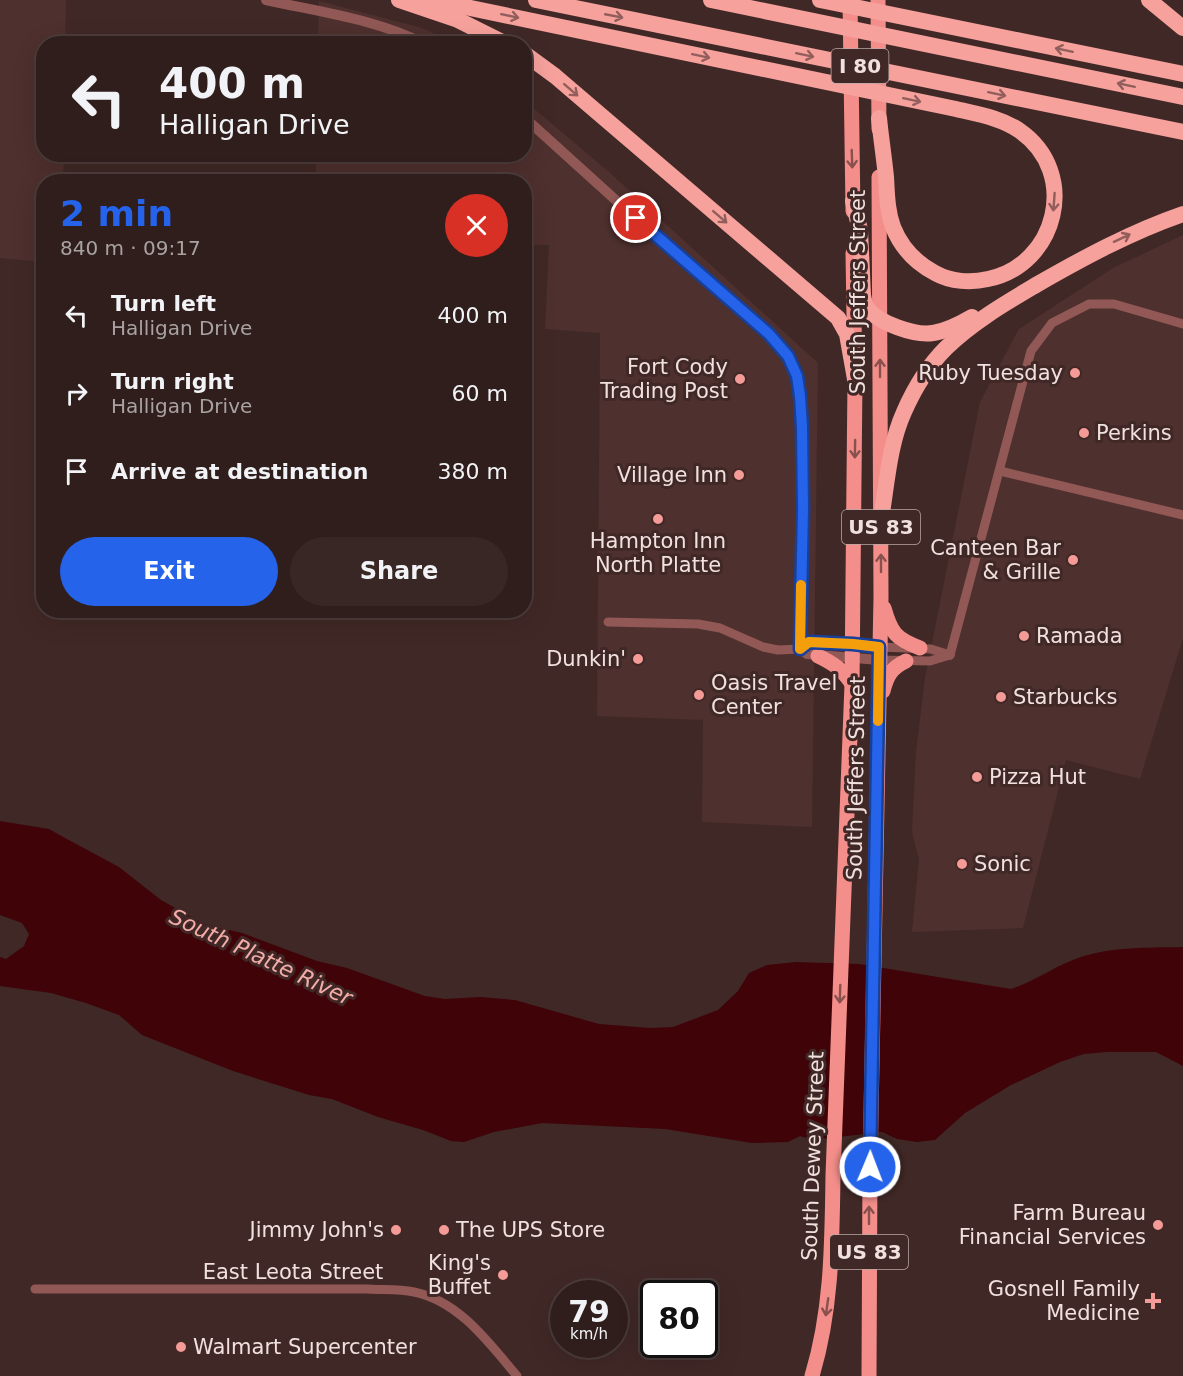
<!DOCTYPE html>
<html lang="en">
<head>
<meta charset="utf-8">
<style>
	:root { --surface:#301e1c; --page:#382725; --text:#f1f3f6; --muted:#a8a2a3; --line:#4b3c3b; --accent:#2563eb }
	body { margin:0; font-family:"DejaVu Sans",sans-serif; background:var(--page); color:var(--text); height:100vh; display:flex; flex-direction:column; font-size:22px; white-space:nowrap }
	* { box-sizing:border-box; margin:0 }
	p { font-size:20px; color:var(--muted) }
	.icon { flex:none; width:33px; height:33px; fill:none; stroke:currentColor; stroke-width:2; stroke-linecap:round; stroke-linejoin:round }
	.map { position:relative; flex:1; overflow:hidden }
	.drawer { position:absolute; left:36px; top:174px; width:496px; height:444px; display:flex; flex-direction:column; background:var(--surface); border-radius:24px; box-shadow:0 6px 24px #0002,0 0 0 2px var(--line) }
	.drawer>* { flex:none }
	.banner { position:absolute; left:36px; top:36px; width:496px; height:126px; border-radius:24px; box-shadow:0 6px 24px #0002,0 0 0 2px var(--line); background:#301e1c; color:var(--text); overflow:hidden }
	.speed { position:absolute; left:550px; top:1280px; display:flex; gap:12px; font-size:30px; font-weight:700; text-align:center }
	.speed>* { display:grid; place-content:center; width:78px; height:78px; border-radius:50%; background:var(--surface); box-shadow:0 6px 24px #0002,0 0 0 2px var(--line); line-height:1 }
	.speed small { font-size:15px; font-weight:400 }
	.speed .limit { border:3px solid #111; border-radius:9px; background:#fff; color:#111 }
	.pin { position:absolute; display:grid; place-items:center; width:51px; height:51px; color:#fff; margin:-26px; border:3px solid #fff; border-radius:50%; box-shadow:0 2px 6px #0007 }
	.me { position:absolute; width:66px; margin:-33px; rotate:1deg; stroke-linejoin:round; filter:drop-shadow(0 0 4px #0008) }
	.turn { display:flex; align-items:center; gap:21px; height:126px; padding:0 24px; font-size:27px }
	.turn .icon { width:78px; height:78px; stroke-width:2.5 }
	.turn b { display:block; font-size:42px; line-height:51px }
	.round { display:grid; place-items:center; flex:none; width:63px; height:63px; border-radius:32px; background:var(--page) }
	.headline { display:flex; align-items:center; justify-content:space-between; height:102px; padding:0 24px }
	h1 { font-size:36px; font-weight:700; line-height:45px; color:var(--accent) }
	.button { display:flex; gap:12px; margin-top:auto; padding:12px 24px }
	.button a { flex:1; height:69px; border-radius:36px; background:var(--accent); color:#fff; font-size:24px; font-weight:700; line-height:69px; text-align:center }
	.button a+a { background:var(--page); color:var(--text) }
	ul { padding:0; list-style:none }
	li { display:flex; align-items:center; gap:18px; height:78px; padding:0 24px }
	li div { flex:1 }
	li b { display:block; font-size:22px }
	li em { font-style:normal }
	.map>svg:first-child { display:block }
	.built { fill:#4e302e }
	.water { fill:#3f0308 }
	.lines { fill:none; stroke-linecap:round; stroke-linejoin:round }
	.minor { stroke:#915855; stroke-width:9 }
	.tertiary { stroke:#915855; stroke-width:10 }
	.trunk { stroke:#f48e8a; stroke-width:15 }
	.motorway { stroke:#f6a19c; stroke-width:16 }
	.oneway { stroke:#925e5b }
	.oneway2 { stroke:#88514e }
	.route-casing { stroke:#184099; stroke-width:15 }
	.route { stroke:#2563eb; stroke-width:10 }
	.slow { stroke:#f59e0b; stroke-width:10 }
	.poi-dot { fill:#f59b97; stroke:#402826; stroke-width:2 }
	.labels { text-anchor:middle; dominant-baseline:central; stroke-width:6; stroke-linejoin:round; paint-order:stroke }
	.shield { fill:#402826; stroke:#bba9a7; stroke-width:1.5 }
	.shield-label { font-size:20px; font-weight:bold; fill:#f0e0de }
	.street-label { font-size:21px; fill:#f0e0de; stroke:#402826 }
	.poi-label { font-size:21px; fill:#f0e0de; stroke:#402826; text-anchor:end }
	.water-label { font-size:22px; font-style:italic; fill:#f3aca8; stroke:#402826 }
</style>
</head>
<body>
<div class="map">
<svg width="1183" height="1376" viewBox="0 0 1183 1376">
	<rect width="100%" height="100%" fill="#402826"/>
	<g class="built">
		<path d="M0 0H66L65 43 44 44V154L64 155 63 181 44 182 43 262 0 258Z"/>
		<path d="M319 1 422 28 454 43 318 44Z"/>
		<path d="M525 101 609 172 818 363 812 827 702 822 703 720 597 716 600 333 545 329 549 245H525V182H316V155L525 154Z"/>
		<path d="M1183 235V638L1140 779 1066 760 1023 928 912 932 919 860 912 832 916 752 925 678 980 402 1019 329 1113 268Z"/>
	</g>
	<path class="water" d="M0 821 49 829 65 838 119 867 161 900 204 924 242 933 317 961 347 968 425 996 445 999 480 997 515 1000 599 1024 650 1028 673 1027 718 1010 738 991 749 973 767 965 796 962 859 964 1011 989C1033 982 1052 968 1073 960 1107 946 1147 948 1183 947V1066L1156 1052H1107L1084 1054 1060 1062 1011 1085 965 1113 935 1140 917 1142 897 1139 882 1132 812 1140 800 1136 788 1142 752 1143 665 1129 542 1123 494 1132 464 1142 451 1141 423 1130 378 1117 332 1099 309 1095 233 1071 142 1035 119 1015 86 1003 51 993 0 986V957L6 959 24 946 29 934 22 923 0 915Z"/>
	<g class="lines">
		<g class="minor">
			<path d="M1000 471 1183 515"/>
			<path d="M608 622 698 624 720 628 763 647 778 650 800 649"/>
			<path d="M879 647 931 649 950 655"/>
			<path d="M950 655 1031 351 1052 323 1089 304H1114L1183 324"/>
			<path d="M879 660 930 661 950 655"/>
			<path d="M35 1289H368C383 1290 399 1289 414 1292 459 1301 489 1343 517 1376"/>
		</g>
		<g class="tertiary">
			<path d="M266 0C319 12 376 19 425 44"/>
			<path d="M525 118 683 261 769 334 788 356 797 377 803 427V509L800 649"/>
			<path d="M800 649 809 642 879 647"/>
			<path d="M800 649 807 654 879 660"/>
		</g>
		<g class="trunk">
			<path d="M850 0 853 211"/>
			<path d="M878 0 879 129"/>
			<path d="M884 608C891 633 896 639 920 648"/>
			<path d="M818 656C833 663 843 670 852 684"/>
			<path d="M883 691C887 676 891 668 906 661"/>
			<path d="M812 1376C832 1310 832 1243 833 1175L852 684 855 379 853 253"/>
			<path d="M869 1376 870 1167 881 597 879 177"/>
		</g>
		<g class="motorway">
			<path d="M399 0 458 20 506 44"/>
			<path d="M432 0 956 109C977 114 1002 118 1020 131 1080 173 1057 265 988 279 971 283 951 282 935 273 916 263 901 247 893 227 887 210 887 194 886 177 884 157 881 138 879 118"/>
			<path d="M536 0 1183 132"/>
			<path d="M711 0 1183 97"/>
			<path d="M820 0 1183 74"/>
			<path d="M1149 0 1183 28"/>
			<path d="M525 54 555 76 838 318 847 334 855 379"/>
			<path d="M853 201 860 230 863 295C864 300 864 304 867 308 878 323 915 336 933 333 947 331 960 324 972 317"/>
			<path d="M881 519C887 484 889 445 904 412 914 389 928 366 946 348 973 322 1004 304 1036 285 1083 258 1131 232 1183 214"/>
		</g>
	</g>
	<defs><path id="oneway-shaft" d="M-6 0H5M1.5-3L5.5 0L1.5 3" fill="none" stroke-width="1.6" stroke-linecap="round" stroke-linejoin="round" transform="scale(1.5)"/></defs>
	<g class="oneway">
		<use href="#oneway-shaft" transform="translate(510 16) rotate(12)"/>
		<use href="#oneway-shaft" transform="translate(614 16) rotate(11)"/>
		<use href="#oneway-shaft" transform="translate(1064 50) rotate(-168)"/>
		<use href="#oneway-shaft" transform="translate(805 55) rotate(12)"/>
		<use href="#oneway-shaft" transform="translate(701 56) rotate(12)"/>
		<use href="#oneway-shaft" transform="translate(1126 85) rotate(-168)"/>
		<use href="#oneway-shaft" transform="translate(571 90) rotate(41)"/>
		<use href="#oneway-shaft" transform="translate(997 94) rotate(12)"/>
		<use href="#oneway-shaft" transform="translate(912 100) rotate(12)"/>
		<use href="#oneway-shaft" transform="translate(1054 202) rotate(94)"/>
		<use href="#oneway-shaft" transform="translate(720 217) rotate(41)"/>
		<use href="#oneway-shaft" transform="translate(1122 238) rotate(-25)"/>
	</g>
	<g class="oneway2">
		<use href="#oneway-shaft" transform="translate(852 159) rotate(88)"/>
		<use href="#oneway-shaft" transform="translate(880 368) rotate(-90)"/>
		<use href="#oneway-shaft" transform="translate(855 449) rotate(91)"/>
		<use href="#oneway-shaft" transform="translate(881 563) rotate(-90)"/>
		<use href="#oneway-shaft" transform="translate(840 994) rotate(92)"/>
		<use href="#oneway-shaft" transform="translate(869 1215) rotate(-90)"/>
		<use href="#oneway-shaft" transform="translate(827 1307) rotate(98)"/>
	</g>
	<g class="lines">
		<defs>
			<path id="route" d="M636 218 769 334 788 356 797 376 800 396 802 427 803 509 800 649 809 642 853 644 879 647 870 1167"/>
		</defs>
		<use href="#route" class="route-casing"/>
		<use href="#route" class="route"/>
		<path class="slow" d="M801 585 800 649 809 642 853 644 879 647 878 721"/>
	</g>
	<g class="poi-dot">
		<circle cx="1075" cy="373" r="6"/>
		<circle cx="740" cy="379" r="6"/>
		<circle cx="1084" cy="433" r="6"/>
		<circle cx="739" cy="475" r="6"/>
		<circle cx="658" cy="519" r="6"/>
		<circle cx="1073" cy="560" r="6"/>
		<circle cx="1024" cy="636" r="6"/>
		<circle cx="638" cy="659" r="6"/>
		<circle cx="699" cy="695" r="6"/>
		<circle cx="1001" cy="697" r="6"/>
		<circle cx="977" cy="777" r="6"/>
		<circle cx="962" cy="864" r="6"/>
		<circle cx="1158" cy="1225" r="6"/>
		<circle cx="396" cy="1230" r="6"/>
		<circle cx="444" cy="1230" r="6"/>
		<circle cx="503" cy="1275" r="6"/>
		<path d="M1150 1292h6v6h6v6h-6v6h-6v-6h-6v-6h6z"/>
		<circle cx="181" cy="1347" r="6"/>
	</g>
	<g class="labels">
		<g class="shield">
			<rect x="831.5" y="49" width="57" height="34" rx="4.5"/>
			<rect x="842" y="510" width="78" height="34" rx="4.5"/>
			<rect x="830" y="1235" width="78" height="34" rx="4.5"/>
		</g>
		<g class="shield-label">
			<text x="860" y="66">I 80</text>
			<text x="881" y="527">US 83</text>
			<text x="869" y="1252">US 83</text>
		</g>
		<g class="street-label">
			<text transform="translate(858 292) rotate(-90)">South Jeffers Street</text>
			<text transform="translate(856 778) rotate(-89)">South Jeffers Street</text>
			<text transform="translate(813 1156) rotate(-88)">South Dewey Street</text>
			<text x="293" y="1272">East Leota Street</text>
		</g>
		<g class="poi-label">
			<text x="728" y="367">Fort Cody<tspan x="728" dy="24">Trading Post</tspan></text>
			<text x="1063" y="373">Ruby Tuesday</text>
			<text x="1096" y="433" text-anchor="start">Perkins</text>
			<text x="727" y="475">Village Inn</text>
			<text x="658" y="541" text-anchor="middle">Hampton Inn<tspan x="658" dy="24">North Platte</tspan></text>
			<text x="1061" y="548">Canteen Bar<tspan x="1061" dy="24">&amp; Grille</tspan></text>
			<text x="1036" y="636" text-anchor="start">Ramada</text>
			<text x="626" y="659">Dunkin'</text>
			<text x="711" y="683" text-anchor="start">Oasis Travel<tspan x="711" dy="24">Center</tspan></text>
			<text x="1013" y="697" text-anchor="start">Starbucks</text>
			<text x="989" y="777" text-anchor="start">Pizza Hut</text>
			<text x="974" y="864" text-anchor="start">Sonic</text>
			<text x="1146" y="1213">Farm Bureau<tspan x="1146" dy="24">Financial Services</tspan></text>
			<text x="384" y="1230">Jimmy John's</text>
			<text x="456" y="1230" text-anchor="start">The UPS Store</text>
			<text x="491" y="1263">King's<tspan x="491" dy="24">Buffet</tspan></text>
			<text x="1140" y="1289">Gosnell Family<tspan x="1140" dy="24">Medicine</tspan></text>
			<text x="193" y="1347" text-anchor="start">Walmart Supercenter</text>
		</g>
		<g class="water-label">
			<text transform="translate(261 957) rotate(25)">South Platte River</text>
		</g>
	</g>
</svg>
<div class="speed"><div>79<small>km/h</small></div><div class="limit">80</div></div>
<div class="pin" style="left:636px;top:218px;background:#d93025"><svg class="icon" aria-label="arrive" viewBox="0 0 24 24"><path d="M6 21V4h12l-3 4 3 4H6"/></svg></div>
<svg class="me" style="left:870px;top:1167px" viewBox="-20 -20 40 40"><circle r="17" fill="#2563eb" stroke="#fff" stroke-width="3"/><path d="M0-11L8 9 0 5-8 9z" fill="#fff"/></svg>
<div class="banner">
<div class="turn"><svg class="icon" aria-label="left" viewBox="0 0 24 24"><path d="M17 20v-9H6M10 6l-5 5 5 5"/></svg><div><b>400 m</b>Halligan Drive</div></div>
</div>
<section class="drawer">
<div class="headline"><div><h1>2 min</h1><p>840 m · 09:17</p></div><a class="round" style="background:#d93025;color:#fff"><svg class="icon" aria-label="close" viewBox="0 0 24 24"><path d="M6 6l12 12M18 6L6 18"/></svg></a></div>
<ul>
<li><svg class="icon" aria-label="left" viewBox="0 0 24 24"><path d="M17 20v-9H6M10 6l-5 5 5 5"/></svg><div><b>Turn left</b><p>Halligan Drive</p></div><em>400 m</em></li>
<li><svg class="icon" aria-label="right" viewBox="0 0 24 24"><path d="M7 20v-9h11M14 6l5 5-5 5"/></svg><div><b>Turn right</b><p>Halligan Drive</p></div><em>60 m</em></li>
<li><svg class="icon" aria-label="arrive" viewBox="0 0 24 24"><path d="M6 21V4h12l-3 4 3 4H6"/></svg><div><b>Arrive at destination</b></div><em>380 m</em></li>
</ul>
<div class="button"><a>Exit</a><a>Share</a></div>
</section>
</div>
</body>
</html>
